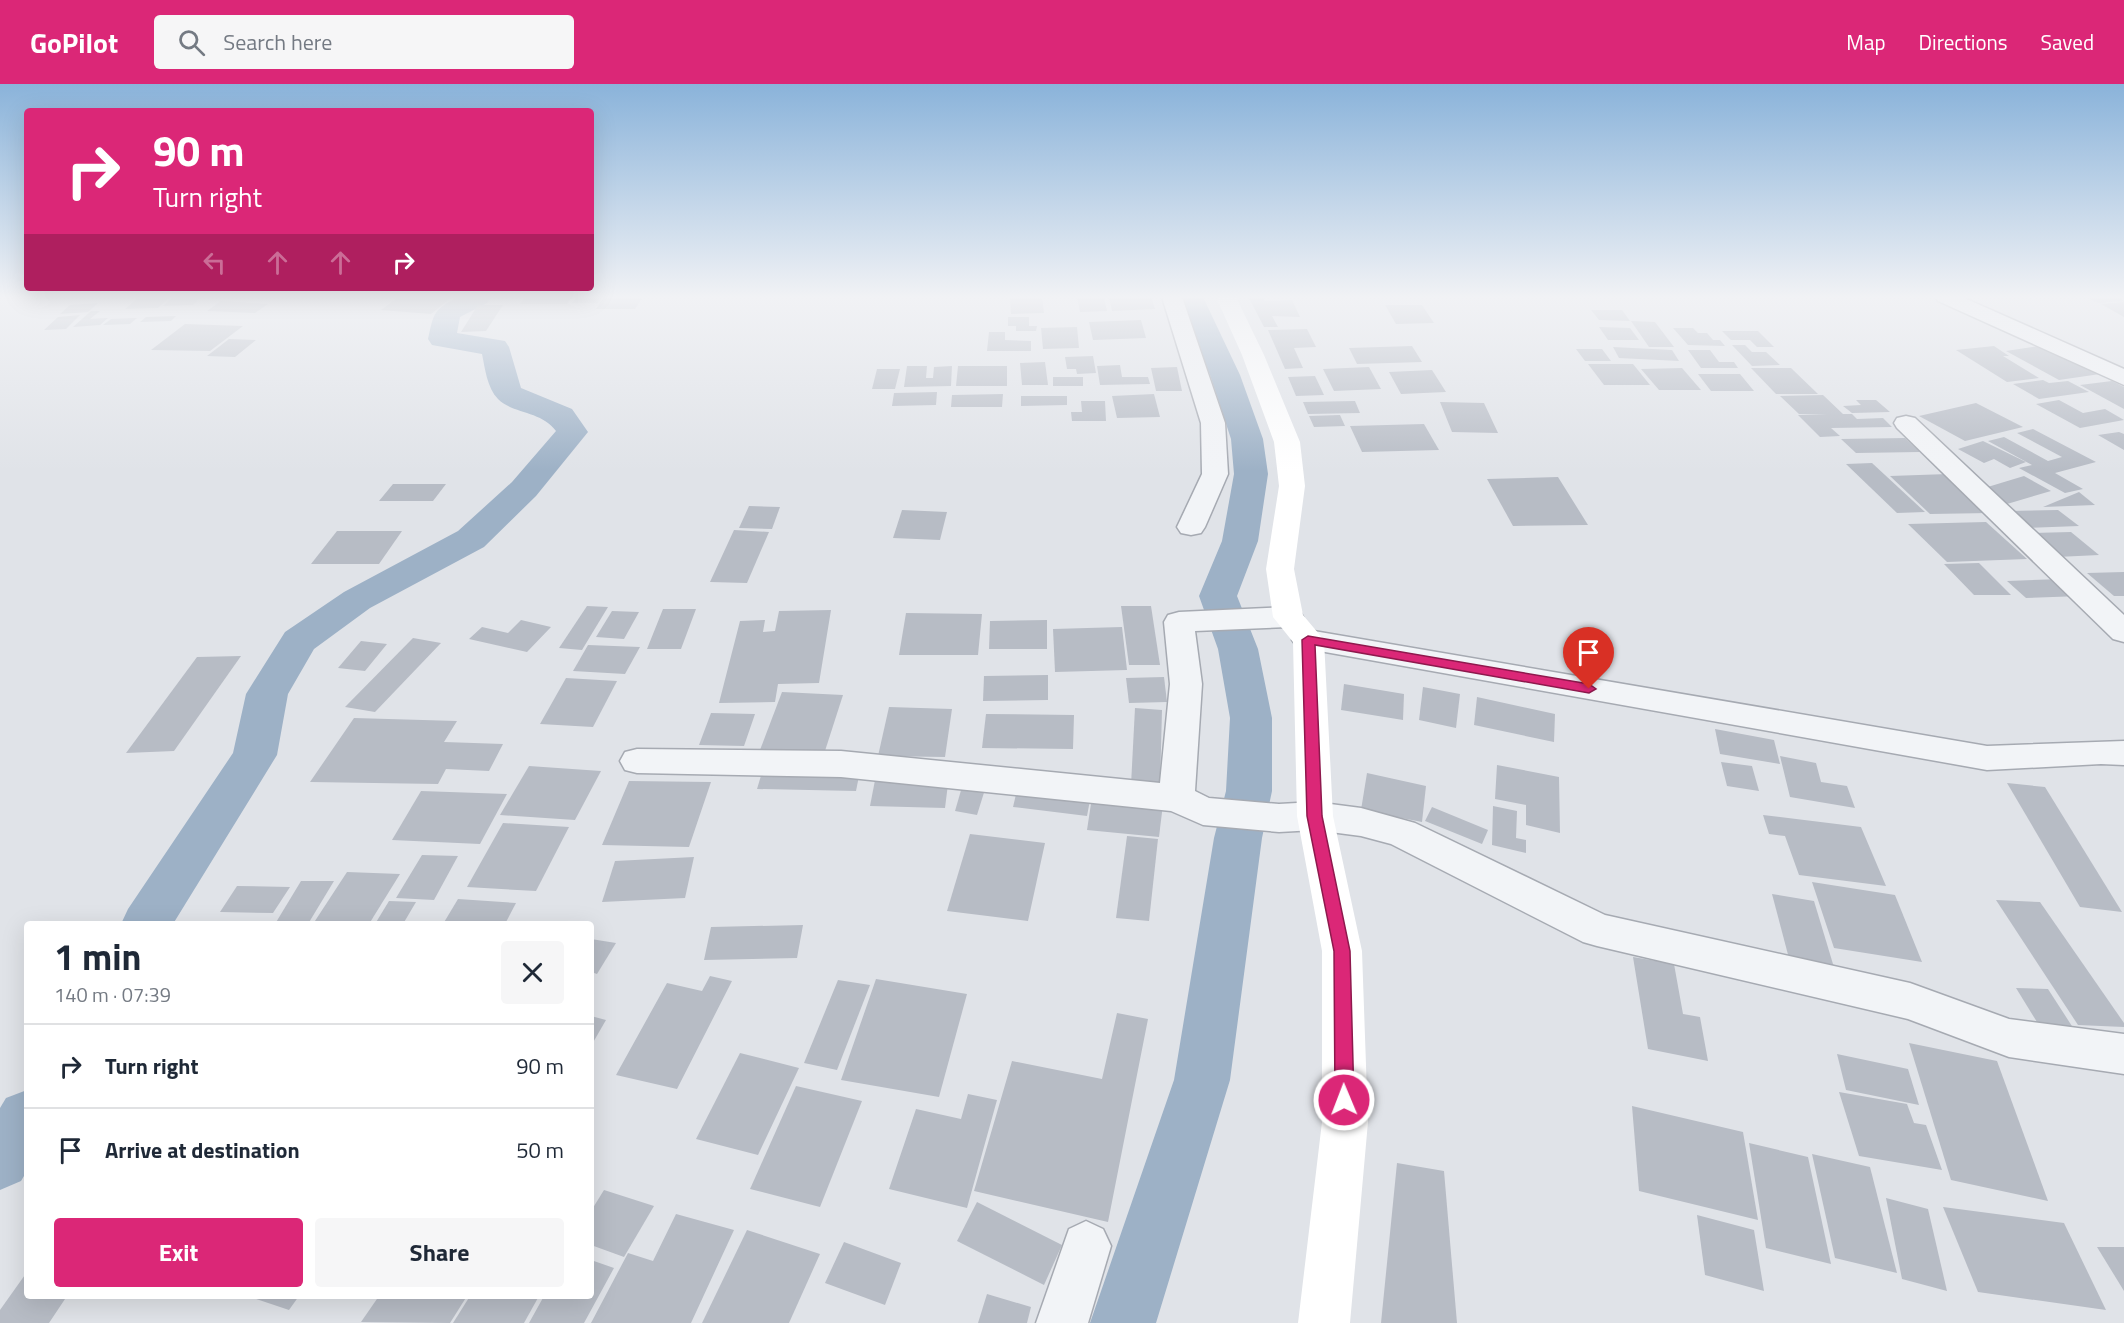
<!DOCTYPE html>
<html lang="en">
<head>
<meta charset="utf-8">
<style>
	:root { --surface:#fff; --page:#f6f6f7; --text:#1f2937; --muted:#747a83; --line:#e0e1e3; --accent:#db2777 }
	body { margin:0; font-family:"Titillium Web",sans-serif; background:var(--page); color:var(--text); height:100vh; display:flex; flex-direction:column; font-size:22px; white-space:nowrap }
	* { box-sizing:border-box; margin:0 }
	p { font-size:20px; color:var(--muted) }
	.icon { flex:none; width:33px; height:33px; fill:none; stroke:currentColor; stroke-width:2; stroke-linecap:round; stroke-linejoin:round }
	.map { position:relative; flex:1; overflow:hidden }
	.details { position:absolute; left:24px; top:837px; width:570px; height:378px; display:flex; flex-direction:column; background:var(--surface); border-radius:6px; box-shadow:0 6px 24px #0002 }
	.details>* { flex:none }
	.hud { position:absolute; left:24px; top:24px; width:570px; height:183px; border-radius:6px; box-shadow:0 6px 24px #0002; background:#db2777; color:#fff; overflow:hidden }
	.pin { position:absolute; display:grid; place-items:center; width:51px; height:51px; color:#fff; margin:-62px -26px; border-radius:50% 50% 50% 0; rotate:-45deg; box-shadow:0 0 6px #0007 }
	.pin .icon { rotate:45deg }
	.me { position:absolute; width:66px; margin:-33px; rotate:359deg; stroke-linejoin:round; filter:drop-shadow(0 0 4px #0008) }
	.turn { display:flex; align-items:center; gap:21px; height:126px; padding:0 30px; font-size:27px }
	.turn .icon { width:78px; height:78px; stroke-width:2.5 }
	.turn b { display:block; font-size:42px; line-height:51px }
	.lanes { display:flex; align-items:center; height:57px; padding:0 30px; background:#0003; justify-content:center; gap:30px; direction:ltr }
	.lanes .off { opacity:.35 }
	.round { display:grid; place-items:center; flex:none; width:63px; height:63px; border-radius:6px; background:var(--page) }
	.headline { display:flex; align-items:center; justify-content:space-between; height:102px; padding:0 30px }
	h1 { font-size:36px; font-weight:700; line-height:45px }
	.button { display:flex; gap:12px; margin-top:auto; padding:12px 30px }
	.button a { flex:1; height:69px; border-radius:6px; background:var(--accent); color:#fff; font-size:24px; font-weight:700; line-height:69px; text-align:center }
	.button a+a { background:var(--page); color:var(--text) }
	ul { padding:0; list-style:none }
	li { display:flex; align-items:center; gap:18px; height:84px; padding:0 30px; border-top:2px solid var(--line) }
	li div { flex:1 }
	li b { display:block; font-size:22px }
	li em { font-style:normal }
	header { display:flex; align-items:center; gap:36px; box-sizing:border-box; height:84px; padding:0 30px; background:var(--accent); color:#fff }
	header strong { font-size:28px }
	nav { display:flex; gap:33px; margin-inline-start:auto; font-size:21px }
	.search { width:420px; height:54px; background:var(--page); display:flex; align-items:center; gap:15px; box-sizing:border-box; padding:0 21px; border-radius:6px; color:var(--muted); font-size:22px }
	.map>svg:first-child { display:block }
	.lines { fill:none; stroke-linecap:round; stroke-linejoin:round }
	.canal { fill:#9db1c6; fill-rule:evenodd }
	.building { fill:#b7bcc5 }
	.minor-casing { stroke:#a6aab2; stroke-width:3 }
	.tertiary-casing { stroke:#a6aab2; stroke-width:3 }
	.minor { fill:#f2f4f7; fill-rule:evenodd }
	.tertiary { fill:#f2f4f7; fill-rule:evenodd }
	.secondary { fill:#fff; fill-rule:evenodd }
	.route { fill:#db2777; stroke:#8e194d; stroke-width:1.5 }
</style>
</head>
<body>
<header>
<strong>GoPilot</strong>
<div class="search"><svg class="icon" aria-label="search" viewBox="0 0 24 24"><circle cx="10" cy="10" r="6"/><path d="M15 15l6 6"/></svg>Search here</div>
<nav><a>Map</a><a>Directions</a><a>Saved</a></nav>
</header>
<div class="map">
<svg width="2124" height="1239" viewBox="0 0 2124 1239">
	<rect width="100%" height="100%" fill="#e0e3e8"/>
	<g class="lines">
		<g class="canal">
			<path d="M458 213H491L487 219 460 233 457 249 505 257 509 263 521 304 572 325 588 348 536 412 484 463 370 524 314 565 288 610 277 671 173 840H121L128 825 233 669 246 610 285 548 344 508 458 447 512 398 556 347C542 327 513 330 498 315 487 304 485 284 482 270L432 261 428 255C434 229 433 226 458 213Z"/>
			<path d="M1177 213H1203L1240 291 1263 355 1268 390 1258 457 1237 512 1258 565 1272 634V707L1262 754 1230 996 1156 1239H1090L1174 996 1214 754 1226 707 1230 634 1218 565 1199 512 1222 457 1234 390 1231 355 1210 291Z"/>
			<path d="M27 1006V1087L21 1097 0 1106V1024L6 1014Z"/>
		</g>
	</g>
	<g class="building">
		<path d="M139 213H170L158 224 125 225Z"/>
		<path d="M173 213H201L193 221 163 222Z"/>
		<path d="M398 213H452L431 230 381 226Z"/>
		<path d="M525 213H572L567 220H520Z"/>
		<path d="M576 213H601L597 219H572Z"/>
		<path d="M604 213H643L635 225H596Z"/>
		<path d="M1010 213H1042L1044 229 1011 230Z"/>
		<path d="M1077 213H1104L1107 227 1080 228Z"/>
		<path d="M1109 213H1151L1155 225 1112 227Z"/>
		<path d="M1263 213 1265 217 1292 216 1300 233 1272 232 1278 243H1264L1249 214Z"/>
		<path d="M2086 213H2118L2124 217 2098 219Z"/>
		<path d="M221 217 268 220 255 229 207 227Z"/>
		<path d="M2124 218V233L2101 220Z"/>
		<path d="M98 219 88 228 60 230 70 221Z"/>
		<path d="M478 221H503L486 247 461 248Z"/>
		<path d="M1385 221H1422L1434 239 1396 240Z"/>
		<path d="M1591 226H1622L1630 237 1599 236Z"/>
		<path d="M91 227H100L90 235 108 234 100 241 73 243Z"/>
		<path d="M80 231 66 245 44 246 58 233Z"/>
		<path d="M176 232 171 237 140 238 146 233Z"/>
		<path d="M1008 233H1029V242H1037L1036 247H1016V242H1008Z"/>
		<path d="M137 234 130 240 103 241 111 235Z"/>
		<path d="M1141 236 1146 254 1093 256 1089 238Z"/>
		<path d="M1631 237 1655 238 1674 263H1649Z"/>
		<path d="M185 240 243 242 210 267 151 266Z"/>
		<path d="M1077 243 1079 264 1043 265 1041 244Z"/>
		<path d="M1599 243 1630 244 1639 256H1608Z"/>
		<path d="M1673 244H1693L1698 249H1707L1713 256H1720L1725 262 1688 261Z"/>
		<path d="M1307 245 1316 263 1294 264 1303 284 1285 285 1268 246Z"/>
		<path d="M1722 247H1758L1774 263H1757L1750 256H1731Z"/>
		<path d="M989 248H1005V256L1031 257V267H987Z"/>
		<path d="M229 255 256 256 235 273 207 272Z"/>
		<path d="M1732 261H1745L1752 268H1766L1780 281 1752 282Z"/>
		<path d="M2045 261 2100 290 2059 296 2006 267Z"/>
		<path d="M1412 262 1422 278 1357 280 1349 264Z"/>
		<path d="M1994 262 2009 272H2003L2039 294 2007 298 1956 266Z"/>
		<path d="M1613 263 1672 266 1679 277 1619 274Z"/>
		<path d="M1576 265H1602L1611 277H1585Z"/>
		<path d="M1688 266H1710L1719 278H1734L1738 284H1701Z"/>
		<path d="M1093 272 1096 289 1077 290 1076 285H1067L1065 273Z"/>
		<path d="M1045 278 1048 301H1022L1020 279Z"/>
		<path d="M1588 280H1633L1650 301H1604Z"/>
		<path d="M1120 281 1122 293H1148L1150 300 1100 301 1097 282Z"/>
		<path d="M907 282H927L926 294H933L934 283 952 282 951 302 904 303Z"/>
		<path d="M958 282H1007V302H956Z"/>
		<path d="M1177 283 1182 307H1156L1151 284Z"/>
		<path d="M1369 283 1381 305 1334 307 1323 285Z"/>
		<path d="M1682 284 1701 306H1659L1641 285Z"/>
		<path d="M1751 284H1791L1818 310H1776Z"/>
		<path d="M877 285H900L895 305H872Z"/>
		<path d="M1432 286 1446 308 1401 310 1389 288Z"/>
		<path d="M1698 290H1740L1754 307H1711Z"/>
		<path d="M1315 292 1324 311 1296 312 1288 293Z"/>
		<rect x="1053" y="293" width="30" height="9"/>
		<path d="M2043 296 2049 299 2068 297 2089 308 2039 315 2013 300Z"/>
		<path d="M2112 297 2124 303V325L2080 301Z"/>
		<path d="M937 308 936 321 892 322 894 309Z"/>
		<path d="M1003 310 1002 323H951L952 311Z"/>
		<path d="M1154 310 1160 333 1117 334 1112 312Z"/>
		<path d="M1823 311 1843 330H1852L1857 335 1883 334 1892 343 1831 344 1840 352 1820 353 1798 331 1827 330H1799L1780 312Z"/>
		<path d="M1021 312H1067V321L1021 322Z"/>
		<path d="M1856 316H1876L1890 328 1852 329 1843 322 1861 321Z"/>
		<path d="M2059 316 2083 329 2105 325 2124 336 2080 344 2036 320Z"/>
		<path d="M1081 317H1105L1106 337H1072L1071 328H1082Z"/>
		<path d="M1355 317 1360 329 1308 330 1303 318Z"/>
		<path d="M1440 318 1484 319 1498 349 1452 348Z"/>
		<path d="M1976 319 2023 343 1965 357 1919 332Z"/>
		<path d="M1340 331 1345 342 1314 343 1309 332Z"/>
		<path d="M1424 340 1439 366 1362 368 1350 342Z"/>
		<path d="M2033 345 2096 378 2055 389 2083 405 2065 409 2019 384 2032 381 1988 357 2004 353 2048 377 2062 373 2017 349Z"/>
		<path d="M2119 348 2124 350V366L2098 351Z"/>
		<path d="M1905 354 1920 368 1856 369 1841 355Z"/>
		<path d="M1983 357 2026 378 2010 384 1994 375 1984 379 1958 365Z"/>
		<path d="M1872 379 1925 428 1897 429 1846 380Z"/>
		<path d="M1948 390 1990 429 1930 430 1890 392Z"/>
		<path d="M2024 392 2051 407 2007 420 1981 405Z"/>
		<path d="M1558 393 1588 441 1513 442 1487 395Z"/>
		<path d="M393 400H446L433 417H379Z"/>
		<path d="M2079 408 2095 421 2043 423Z"/>
		<path d="M749 422 780 423 772 445 739 444Z"/>
		<path d="M902 426 947 428 940 456 893 454Z"/>
		<path d="M2058 426 2079 442 2027 444 2008 427Z"/>
		<path d="M1986 438 2027 475 1947 478 1908 440Z"/>
		<path d="M734 446 769 448 747 499 710 498Z"/>
		<path d="M337 447H402L379 480H311Z"/>
		<path d="M2071 448 2099 471 2057 473 2030 449Z"/>
		<path d="M1979 479 2011 511H1974L1944 480Z"/>
		<path d="M2124 488V512H2114L2087 489Z"/>
		<path d="M2061 495 2081 512 2026 514 2007 497Z"/>
		<path d="M587 522 608 523 582 566 559 564Z"/>
		<path d="M1121 522H1151L1160 581H1129Z"/>
		<path d="M663 525H696L681 565H647Z"/>
		<path d="M831 526 819 599 778 600 775 618 719 619 740 537 765 536 763 548 775 547 779 527Z"/>
		<path d="M612 527 639 528 624 555 596 553Z"/>
		<path d="M906 529 982 530 978 571H899Z"/>
		<path d="M521 536 551 543 527 568 469 555 482 543 508 549Z"/>
		<path d="M1047 536V565H989L990 537Z"/>
		<path d="M1122 543 1127 586 1055 588 1053 545Z"/>
		<path d="M413 554 441 559 375 628 345 623Z"/>
		<path d="M361 557 387 560 365 587 338 584Z"/>
		<path d="M588 561 640 563 625 590 573 587Z"/>
		<path d="M241 572 174 667 126 669 197 573Z"/>
		<path d="M1048 591V616L983 617 984 592Z"/>
		<path d="M1164 593 1167 618 1129 619 1126 594Z"/>
		<path d="M566 594 617 597 593 643 540 640Z"/>
		<path d="M1344 600 1404 610 1403 636 1341 626Z"/>
		<path d="M1423 603 1460 610 1456 644 1419 636Z"/>
		<path d="M782 608 843 611 824 670 760 666Z"/>
		<path d="M1477 613 1555 630 1554 658 1474 641Z"/>
		<path d="M889 623 952 625 945 673 878 672Z"/>
		<path d="M1135 624 1162 626 1160 702 1131 701Z"/>
		<path d="M711 629 755 630 744 662 699 661Z"/>
		<path d="M986 630 1074 631 1073 665 982 664Z"/>
		<path d="M354 634 457 637 444 658 503 660 489 687 446 685 438 700 310 698Z"/>
		<path d="M1715 645 1774 656 1780 680 1720 670Z"/>
		<path d="M1780 672 1816 679 1821 698 1847 702 1855 724 1790 713Z"/>
		<path d="M1721 678 1752 682 1759 707 1727 702Z"/>
		<path d="M1497 681 1559 693 1560 749 1526 741V721L1495 715Z"/>
		<path d="M529 682 601 687 575 736 500 731Z"/>
		<path d="M763 685 860 687 856 707 757 705Z"/>
		<path d="M1367 689 1426 702 1422 738 1361 726Z"/>
		<path d="M876 691 949 692 945 724 870 722Z"/>
		<path d="M964 696 987 699 977 731 955 727Z"/>
		<path d="M629 697 711 698 689 763 602 761Z"/>
		<path d="M2007 699 2045 703 2122 828 2080 823Z"/>
		<path d="M1018 702 1091 711 1087 732 1013 723Z"/>
		<path d="M421 707 507 710 480 760 392 756Z"/>
		<path d="M1092 713 1163 720 1159 753 1087 746Z"/>
		<path d="M1493 722 1517 727 1516 754 1526 756V769L1492 761Z"/>
		<path d="M1432 723 1488 746 1482 760 1425 737Z"/>
		<path d="M1763 731 1861 743 1886 802 1799 791 1785 752 1769 750Z"/>
		<path d="M503 739 569 743 536 807 467 803Z"/>
		<path d="M970 750 1045 759 1028 837 947 827Z"/>
		<path d="M1127 752 1158 755 1149 837 1116 834Z"/>
		<path d="M422 771 458 772 434 816 396 814Z"/>
		<path d="M694 773 685 814 602 818 615 777Z"/>
		<path d="M347 788 400 790 369 840H313Z"/>
		<path d="M301 797H334L308 840H275Z"/>
		<path d="M1812 798 1895 811 1922 878 1834 864Z"/>
		<path d="M237 802 290 803 273 829 220 828Z"/>
		<path d="M1772 810 1814 817 1836 890 1791 882Z"/>
		<path d="M458 815 516 819 505 840H443Z"/>
		<path d="M1996 816 2040 818 2124 939V943L2078 941Z"/>
		<path d="M389 817 416 818 403 840H375Z"/>
		<path d="M803 841 797 874 704 876 711 843Z"/>
		<path d="M591 855 616 859 597 890 591 888Z"/>
		<path d="M1633 873 1674 880 1683 930 1700 933 1708 977 1648 965Z"/>
		<path d="M710 892 732 897 677 1005 616 991 667 899 702 907Z"/>
		<path d="M876 895 967 910 939 1013 841 996Z"/>
		<path d="M838 896 870 901 837 986 804 979Z"/>
		<path d="M2016 904 2048 905 2079 953 2045 951Z"/>
		<path d="M1117 929 1148 935 1108 1138 974 1107 1012 977 1102 995Z"/>
		<path d="M591 932 606 936 591 962Z"/>
		<path d="M1909 959 1997 977 2048 1117 1951 1096Z"/>
		<path d="M740 969 799 984 758 1071 696 1055Z"/>
		<path d="M1837 970 1908 985 1919 1021 1846 1006Z"/>
		<path d="M796 1002 862 1017 820 1123 750 1105Z"/>
		<path d="M1839 1008 1907 1020 1914 1039 1926 1041 1942 1086 1859 1072Z"/>
		<path d="M968 1010 997 1016 967 1124 889 1105 916 1025 961 1035Z"/>
		<path d="M1632 1022 1743 1048 1758 1136 1639 1107Z"/>
		<path d="M1749 1059 1808 1073 1831 1180 1766 1164Z"/>
		<path d="M1812 1070 1870 1083 1897 1189 1835 1174Z"/>
		<path d="M1397 1079 1444 1087 1457 1239H1381Z"/>
		<path d="M604 1106 654 1122 624 1173 591 1161V1127Z"/>
		<path d="M1886 1114 1928 1125 1947 1207 1902 1195Z"/>
		<path d="M977 1118 1062 1161 1044 1201 957 1157Z"/>
		<path d="M1943 1123 2064 1139 2106 1226 1978 1208Z"/>
		<path d="M676 1130 734 1146 691 1239H591L628 1169 653 1177Z"/>
		<path d="M1697 1131 1754 1146 1764 1207 1705 1191Z"/>
		<path d="M747 1146 820 1170 789 1239H702Z"/>
		<path d="M844 1158 901 1179 885 1221 825 1199Z"/>
		<path d="M2097 1163H2124V1207Z"/>
		<path d="M591 1176 614 1184 584 1239H529L544 1212H591Z"/>
		<path d="M27 1188V1212H67L49 1239H0V1226Z"/>
		<path d="M987 1210 1031 1223 1027 1239H978Z"/>
		<path d="M247 1212H299L289 1226Z"/>
		<path d="M379 1212H467L450 1239 361 1238Z"/>
		<path d="M470 1212H539L524 1239H453Z"/>
	</g>
	<g class="lines">
		<defs>
			<g id="minor">
				<path d="M1162 213H1182L1225 339 1228 390 1205 443 1201 449 1191 451 1181 449 1177 443 1202 390 1201 339Z"/>
				<path d="M1935 213H1962L2124 285V301L1938 217Z"/>
				<path d="M1906 332 1915 334 2124 531V558L2113 555 1897 344 1894 339 1897 334Z"/>
				<path d="M1288 523 1299 526 1303 533 1299 540 1288 543 1195 547 1202 600 1195 707 1209 714 1279 720 1315 718 1361 724 1415 739 1605 831 1910 899 2009 935 2124 950V990L2009 973 1908 935 1597 862 1583 858 1391 760 1361 752 1315 746 1279 748 1203 741 1171 727 841 693 637 689 625 686 620 677 625 668 637 665 841 667 1160 699 1170 600 1164 538 1168 531 1179 528Z"/>
				<path d="M1086 1137 1103 1145 1111 1162 1088 1239H1036L1069 1145Z"/>
			</g>
			<path id="tertiary" d="M1308 546 1987 662 2124 657V681L2101 680 1987 686 1297 563 1292 556 1297 549Z"/>
		</defs>
		<use href="#minor" class="minor-casing"/>
		<use href="#tertiary" class="tertiary-casing"/>
		<use href="#minor" class="minor"/>
		<use href="#tertiary" class="tertiary"/>
		<path class="secondary" d="M1216 213H1236L1264 271 1300 358 1305 402 1294 485 1303 531 1324 556 1333 732 1362 867 1368 1038 1350 1239H1298L1322 1038V867L1297 732 1293 558 1273 533 1266 485 1279 402 1274 358 1242 271Z"/>
	</g>
	<linearGradient id="sky" x2="0" y2="1"><stop stop-color="#8ab3da"/><stop offset="0.55" stop-color="#f1f2f5"/><stop offset="1" stop-color="#f1f2f5" stop-opacity="0"/></linearGradient>
	<rect width="2124" height="387" fill="url(#sky)"/>
	<path class="route" d="M1308 552 1589 600 1596 605 1589 609 1315 561 1322 732 1350 867 1354 1016 1351 1023 1344 1025 1338 1023 1335 1016 1334 867 1307 732 1302 556Z"/>
</svg>
<div class="pin" style="left:1589px;top:605px;background:#d93025"><svg class="icon" aria-label="arrive" viewBox="0 0 24 24"><path d="M6 21V4h12l-3 4 3 4H6"/></svg></div>
<svg class="me" style="left:1344px;top:1016px" viewBox="-20 -20 40 40"><circle r="17" fill="#db2777" stroke="#fff" stroke-width="3"/><path d="M0-11L8 9 0 5-8 9z" fill="#fff"/></svg>
<div class="hud">
<div class="turn"><svg class="icon" aria-label="right" viewBox="0 0 24 24"><path d="M7 20v-9h11M14 6l5 5-5 5"/></svg><div><b>90 m</b>Turn right</div></div>
<div class="lanes"><svg class="icon off" aria-label="left" viewBox="0 0 24 24"><path d="M17 20v-9H6M10 6l-5 5 5 5"/></svg><svg class="icon off" aria-label="ahead" viewBox="0 0 24 24"><path d="M12 20V5M6 11l6-6 6 6"/></svg><svg class="icon off" aria-label="ahead" viewBox="0 0 24 24"><path d="M12 20V5M6 11l6-6 6 6"/></svg><svg class="icon" aria-label="right" viewBox="0 0 24 24"><path d="M7 20v-9h11M14 6l5 5-5 5"/></svg></div>
</div>
<section class="details">
<div class="headline"><div><h1>1 min</h1><p>140 m · 07:39</p></div><a class="round"><svg class="icon" aria-label="close" viewBox="0 0 24 24"><path d="M6 6l12 12M18 6L6 18"/></svg></a></div>
<ul>
<li><svg class="icon" aria-label="right" viewBox="0 0 24 24"><path d="M7 20v-9h11M14 6l5 5-5 5"/></svg><div><b>Turn right</b></div><em>90 m</em></li>
<li><svg class="icon" aria-label="arrive" viewBox="0 0 24 24"><path d="M6 21V4h12l-3 4 3 4H6"/></svg><div><b>Arrive at destination</b></div><em>50 m</em></li>
</ul>
<div class="button"><a>Exit</a><a>Share</a></div>
</section>
</div>
</body>
</html>
